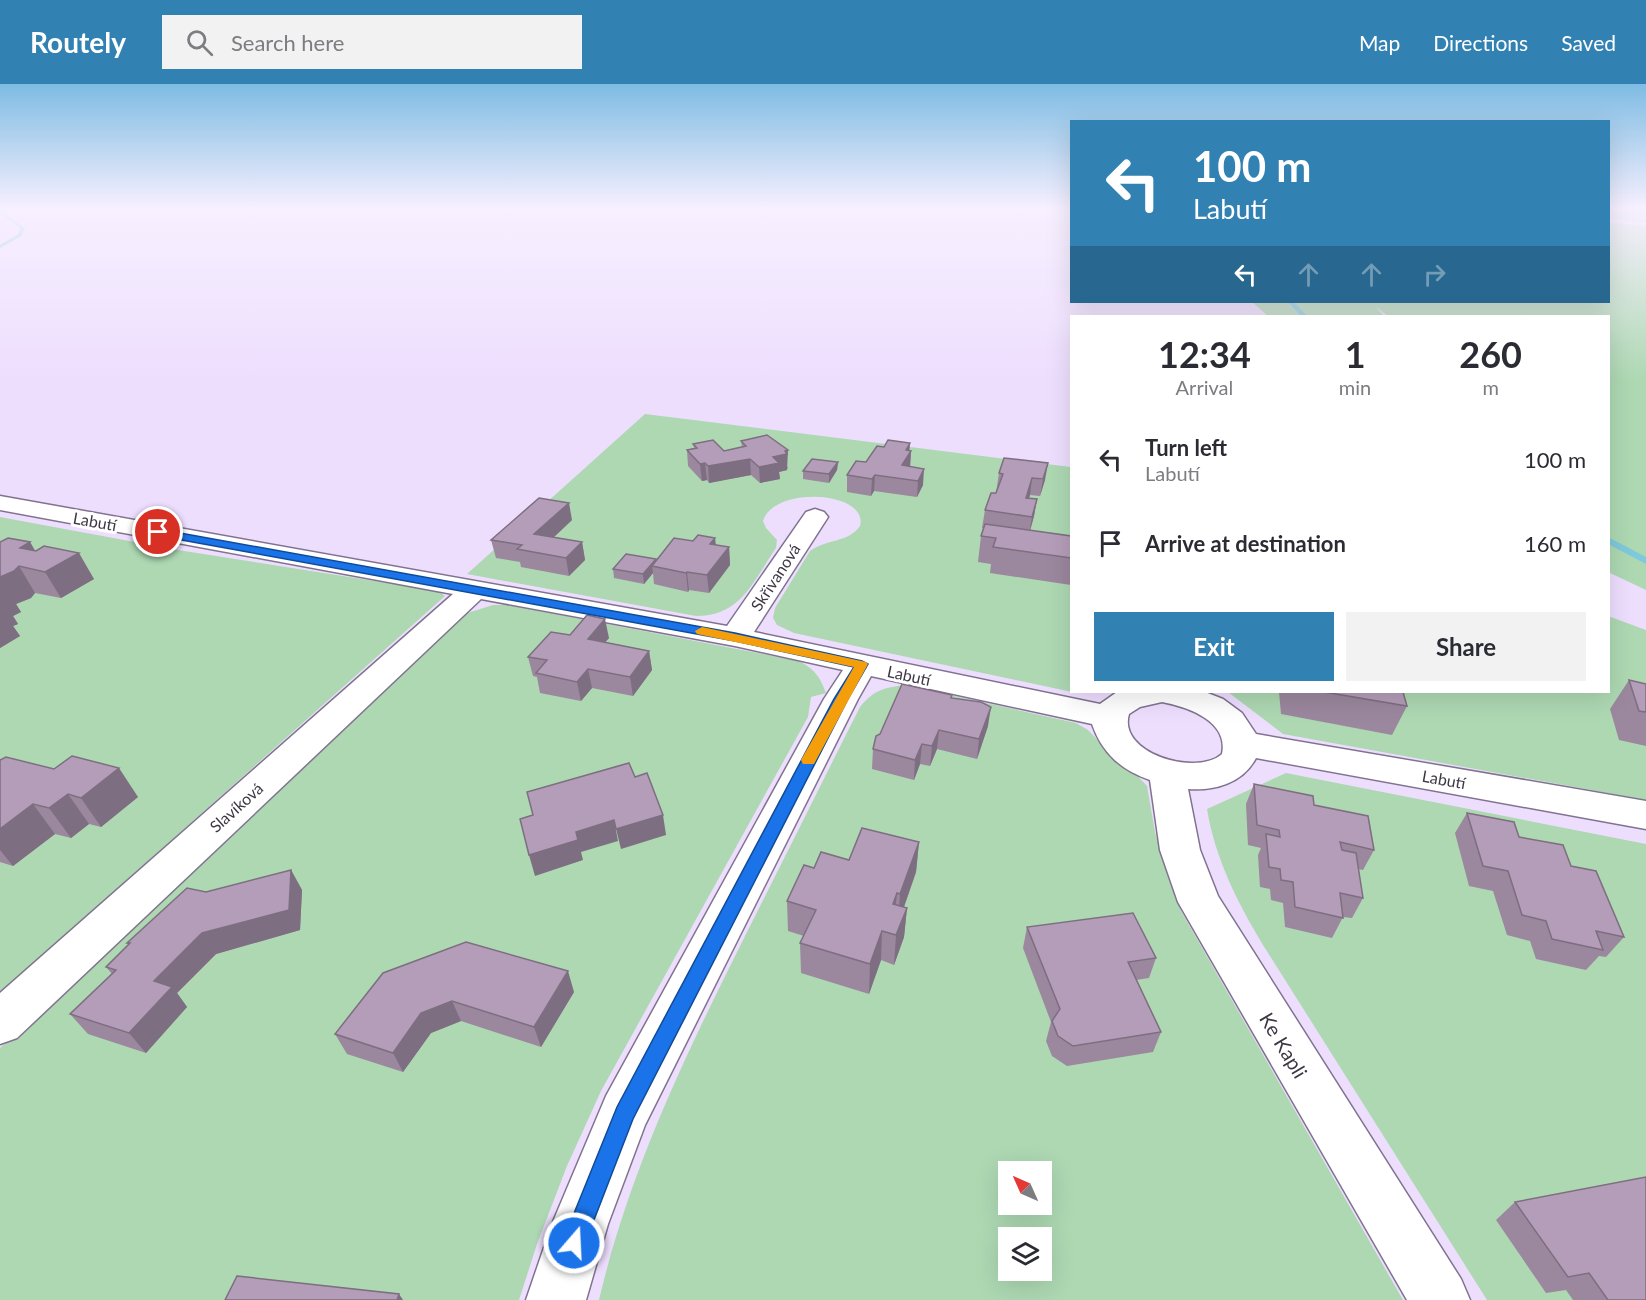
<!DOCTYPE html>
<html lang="en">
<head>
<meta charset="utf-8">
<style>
	:root { --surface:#fff; --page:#f2f2f3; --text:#2b2b33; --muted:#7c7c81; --accent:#3281b3 }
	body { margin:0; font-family:Lato,sans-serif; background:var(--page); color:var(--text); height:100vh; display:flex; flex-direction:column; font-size:22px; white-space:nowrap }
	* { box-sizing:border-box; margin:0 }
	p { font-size:20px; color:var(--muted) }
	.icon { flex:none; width:33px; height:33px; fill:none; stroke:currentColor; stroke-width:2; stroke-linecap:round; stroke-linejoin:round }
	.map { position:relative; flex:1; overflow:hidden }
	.details { position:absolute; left:1070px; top:231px; width:540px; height:378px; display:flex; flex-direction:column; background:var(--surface); border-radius:0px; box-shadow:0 6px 24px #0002 }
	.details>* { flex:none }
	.hud { position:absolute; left:1070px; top:36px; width:540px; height:183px; border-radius:0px; box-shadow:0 6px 24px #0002; background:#3281b3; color:#fff; overflow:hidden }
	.needle { width:39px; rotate:315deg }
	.fabs { position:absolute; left:998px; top:1077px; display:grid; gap:12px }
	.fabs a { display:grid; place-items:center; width:54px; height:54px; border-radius:0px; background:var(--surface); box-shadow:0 6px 24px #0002; font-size:30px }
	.pin { position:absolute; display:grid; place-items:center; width:51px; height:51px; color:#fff; margin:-26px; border:3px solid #fff; border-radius:50%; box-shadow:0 2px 6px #0007 }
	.me { position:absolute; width:66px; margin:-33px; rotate:19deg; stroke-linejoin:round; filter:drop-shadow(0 0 4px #0008) }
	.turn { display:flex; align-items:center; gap:21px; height:126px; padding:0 24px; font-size:27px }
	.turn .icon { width:78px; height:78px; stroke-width:2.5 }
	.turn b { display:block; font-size:42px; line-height:51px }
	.lanes { display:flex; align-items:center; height:57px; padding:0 24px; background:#0003; justify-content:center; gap:30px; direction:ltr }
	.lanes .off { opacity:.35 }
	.eta { display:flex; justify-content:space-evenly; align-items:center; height:102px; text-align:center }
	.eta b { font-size:36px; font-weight:700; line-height:42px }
	.primary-button { display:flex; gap:12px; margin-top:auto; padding:12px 24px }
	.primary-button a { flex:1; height:69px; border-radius:0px; background:var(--accent); color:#fff; font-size:24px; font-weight:700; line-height:69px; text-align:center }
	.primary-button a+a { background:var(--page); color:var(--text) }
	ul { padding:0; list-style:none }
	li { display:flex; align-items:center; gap:18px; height:84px; padding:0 24px }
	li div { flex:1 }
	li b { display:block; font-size:22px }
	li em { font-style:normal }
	header { display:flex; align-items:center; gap:36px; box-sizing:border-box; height:84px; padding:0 30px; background:var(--accent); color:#fff }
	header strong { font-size:28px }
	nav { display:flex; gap:33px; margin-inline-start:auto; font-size:21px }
	.search { width:420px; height:54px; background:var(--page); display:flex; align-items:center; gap:15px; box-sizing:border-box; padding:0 21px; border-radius:0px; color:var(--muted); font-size:22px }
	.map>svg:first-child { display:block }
	.green { fill:#add8b2; fill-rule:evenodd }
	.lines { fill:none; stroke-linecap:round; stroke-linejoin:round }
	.stream { fill:#7fc9dc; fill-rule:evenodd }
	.minor-casing { stroke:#817390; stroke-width:3 }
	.minor { fill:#fff; fill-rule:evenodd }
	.wall { fill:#9b879e }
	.shaded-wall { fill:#7e6e81 }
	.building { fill:#b49db8; stroke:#7e6e81; stroke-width:1.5 }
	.route { fill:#1a73e8; stroke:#114b97; stroke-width:1.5 }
	.slow { fill:#f59e0b }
	.labels { text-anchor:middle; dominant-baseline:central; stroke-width:6; stroke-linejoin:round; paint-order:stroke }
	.street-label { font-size:16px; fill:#3d3744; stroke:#fff }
	.near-street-label { font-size:20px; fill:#3d3744; stroke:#fff }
</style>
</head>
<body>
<header>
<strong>Routely</strong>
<div class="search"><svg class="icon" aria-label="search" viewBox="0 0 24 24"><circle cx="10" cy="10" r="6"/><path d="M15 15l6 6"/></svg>Search here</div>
<nav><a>Map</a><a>Directions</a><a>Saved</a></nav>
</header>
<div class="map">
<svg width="1646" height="1216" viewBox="0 0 1646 1216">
	<rect width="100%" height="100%" fill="#eddefe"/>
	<g class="green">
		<path d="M1608 126H1646V139L1608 134Z"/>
		<path d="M1608 138 1646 142V506L1608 488V232H1388L1376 223 1384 232H1268L1252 218H1608Z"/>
		<path d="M645 330 1071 383V608H1074H1072L794 549 777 541 773 534 775 524 810 467C826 455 848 459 860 442 869 407 774 401 763 437L766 444 777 456 776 464C753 497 742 532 696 532L467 490Z"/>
		<path d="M0 433 178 466 438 507 445 512 129 794 134 795 0 912Z"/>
		<path d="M493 521H509L799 577C814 585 820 592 826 609L811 613 808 633 601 1007 567 1082 537 1160 519 1216H0V964L461 531Z"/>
		<path d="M1608 532 1646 546V716L1283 650 1228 608H1608Z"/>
		<path d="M905 601 1076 639 1088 646 1115 674 1128 682 1147 702 1155 748 1168 793 1181 827 1403 1216H599C629 1088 685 972 744 854 783 777 821 700 860 623 874 606 883 604 905 601ZM1008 1088H1041V1120H1008ZM1008 1154H1041V1186H1008Z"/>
		<path d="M1286 689 1646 760V1216H1487L1263 861C1237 818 1215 774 1207 725Z"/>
	</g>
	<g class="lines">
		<g class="stream">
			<path d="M0 126 25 144 22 152 0 164V161L18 150 20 144 0 129Z"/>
			<path d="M1288 218H1294L1307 232H1301Z"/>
			<path d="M1608 453 1646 473V480L1608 460Z"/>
		</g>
		<defs>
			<path id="minor" d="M0 412 727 542 806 428 815 425 824 428 828 433 754 548 1100 620 1117 608H1205L1223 615 1242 629 1256 650 1646 717V745L1256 674C1243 699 1215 707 1188 705L1200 766 1218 812 1461 1195 1470 1216H1407L1178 818 1160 766 1150 696C1121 686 1102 669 1092 640L871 592 858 615 645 1041 608 1140 586 1216H526L552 1140 606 1012 824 615 843 586 735 562 481 515 17 954 0 960V909L453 510 0 426ZM1162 618C1188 623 1229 637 1222 670 1196 693 1117 669 1129 630L1140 623Z"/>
		</defs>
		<use href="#minor" class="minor-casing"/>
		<use href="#minor" class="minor"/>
	</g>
	<g class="wall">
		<path d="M741 357 788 383 787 386 779 388 780 395 760 399 751 391 709 399 707 396 702 397 688 382 687 366 694 364 693 360 724 367 742 363Z"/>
		<path d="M910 359 909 367H911L910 383 923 401 917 413 874 407 871 412 847 408V391L866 378 884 363Z"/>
		<path d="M838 378 837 386 829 399 803 395V387Z"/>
		<path d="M999 389 1045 396 1040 412 1030 411 1029 414 1037 415 1034 432 1030 446 1071 452V501L990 489 991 480 978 478 981 452 983 444H982L985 426 996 409Z"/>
		<path d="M572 436 554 453 582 458 585 476 569 492 521 483 520 478 496 474 491 456Z"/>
		<path d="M715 454 716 461 729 463 730 481 709 509 689 506 688 508 654 500 653 489 644 500 614 494 613 485 656 476 693 457Z"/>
		<path d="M0 458H30L35 467 94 495 61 514 35 509 31 514 16 520 21 528 13 532 18 540 13 542 20 552 0 564Z"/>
		<path d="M570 551 609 554 605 558 649 567 652 586 633 612 592 604 581 617 540 609 537 593 533 592 528 573Z"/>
		<path d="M1629 596 1646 600V662L1619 656 1610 625Z"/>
		<path d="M1279 608H1403L1407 622 1392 651 1281 630Z"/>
		<path d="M952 614 988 642 977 675 937 665 930 682 920 680 914 696 872 685 873 665Z"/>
		<path d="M0 676 138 713 101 743 89 740 71 754 55 750 13 782 0 778Z"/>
		<path d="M1254 700 1314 721 1374 766 1363 786 1358 785 1363 814 1352 834 1343 833 1332 854 1285 843 1283 819 1271 816 1270 805 1260 803 1258 771 1261 764 1248 761 1246 720Z"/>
		<path d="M1467 729 1519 753 1571 782 1624 853 1606 873 1599 872 1586 886 1536 875 1530 857 1507 851 1493 807 1469 802 1455 749Z"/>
		<path d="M919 758 916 788 904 823 907 824 904 853 894 881 881 876 869 910 801 889 800 859 804 852 788 847 787 817 814 784Z"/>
		<path d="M291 786 302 806 300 846 216 870 177 909 187 923 146 969 88 950 70 930 112 890 106 883 129 861 127 859 206 808Z"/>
		<path d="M1027 843 1156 874 1149 894 1136 896 1161 948 1153 968 1067 982 1052 972 1046 957 1051 938 1023 864Z"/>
		<path d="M383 889 574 908 541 963 461 937 431 949 403 988 347 970 335 950Z"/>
		<path d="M1515 1118 1646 1216H1573L1566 1206 1546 1209 1496 1136Z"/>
	</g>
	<g class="shaded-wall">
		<path d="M910 359 909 370 911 367 910 383 902 381 906 366Z"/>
		<path d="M788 366 787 386 779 388 780 395 760 399 759 383 773 373Z"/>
		<path d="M750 375 751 391 709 399 708 382Z"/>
		<path d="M838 378 837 386 829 399V390Z"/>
		<path d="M705 379 707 396 702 397 700 380Z"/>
		<path d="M1048 379 1045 396 1040 412 1043 395Z"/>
		<path d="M924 385 923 401 917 413 918 397Z"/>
		<path d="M875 391 874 407 871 412 872 395Z"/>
		<path d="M1032 394 1030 411 1024 431 1026 414Z"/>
		<path d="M1037 415 1034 432 1029 451 1032 433Z"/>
		<path d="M569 419 572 436 538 468 534 450Z"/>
		<path d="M715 454 716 471 710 460Z"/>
		<path d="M30 458 45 484 20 464Z"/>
		<path d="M582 458 585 476 569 492 566 474Z"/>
		<path d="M729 463 730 481 709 509 707 491Z"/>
		<path d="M79 469 94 495 61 514 45 488Z"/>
		<path d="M656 475 657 483 652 482 653 489 644 500 643 490Z"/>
		<path d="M19 482 35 509 31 514 16 520 21 528 13 532 18 540 13 542 20 552 0 564V493Z"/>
		<path d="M687 488 689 506 688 508 686 489Z"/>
		<path d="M605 535 609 554 592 574 588 555Z"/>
		<path d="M649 567 652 586 633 612 630 593Z"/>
		<path d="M588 585 592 604 581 617 577 598Z"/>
		<path d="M991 623 988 642 977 675 979 655Z"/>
		<path d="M939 646 937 665 930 682 932 662Z"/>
		<path d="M922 660 920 680 914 696 915 676Z"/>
		<path d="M119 684 138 713 101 743 81 714Z"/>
		<path d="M68 710 89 740 71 754 49 724Z"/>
		<path d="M33 720 55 750 13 782 0 766V745Z"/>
		<path d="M663 731 666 751 621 765 616 745Z"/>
		<path d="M614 736 618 757 581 768 583 776 535 792 529 771 576 748Z"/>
		<path d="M919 758 916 788 898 840 900 810Z"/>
		<path d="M291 786 302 806 300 846 216 870 177 909 187 923 146 969 129 949 154 897 202 849Z"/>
		<path d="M897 809 894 839 893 820Z"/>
		<path d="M907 824 904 853 894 881 896 851Z"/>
		<path d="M882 847 881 876 869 910 870 880Z"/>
		<path d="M568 887 574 908 541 963 534 943Z"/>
		<path d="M452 917 461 937 431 949 403 988 393 969 421 929Z"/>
		<path d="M399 1210 403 1216H397Z"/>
	</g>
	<g class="building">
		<path d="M767 351 788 366 785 367 787 370 773 373 779 379 759 383 750 375 708 382 705 379 700 380 687 366 697 364 693 360 713 356 724 367 746 362 741 357Z"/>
		<path d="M888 356 910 359 906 366 911 367 902 381 924 385 918 397 875 391 872 395 847 391 856 377 866 378 877 362 884 363Z"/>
		<path d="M1004 374 1048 379 1043 395 1032 394 1026 414 1037 415 1032 433 985 426 991 409H996L1003 390 999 389Z"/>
		<path d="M812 375 838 378 829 390 803 387Z"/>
		<path d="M539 414 569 419 534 450 582 458 566 474 517 465 522 461 491 456Z"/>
		<path d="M985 440 1071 452V474L993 463 996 454 981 452Z"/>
		<path d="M698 451 715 454 710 460 729 463 707 491 687 488 686 489 652 482 674 454 693 457Z"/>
		<path d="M8 454 30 458 20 464 36 467 44 462 79 469 45 488 19 482 14 487 0 493V458Z"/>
		<path d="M626 470 656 475 643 490 613 485Z"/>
		<path d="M587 531 605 535 588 555 649 567 630 593 588 585 577 598 536 589 547 576 528 573 551 548 570 551Z"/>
		<path d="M1629 596 1646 600V628L1639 627Z"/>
		<path d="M902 600 952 611 951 614 981 618 991 623 979 655 939 646 932 662 922 660 915 676 873 665 876 652 880 650Z"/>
		<path d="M1324 608H1403L1407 622Z"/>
		<path d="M72 672 119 684 81 714 68 710 49 724 33 720 0 745V676L6 673 54 685Z"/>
		<path d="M629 679 635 693 647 689 663 731 616 745 614 736 576 748 578 756 529 771 520 735 533 731 527 708Z"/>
		<path d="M1254 700 1313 712 1314 721 1368 732 1374 766 1340 758 1342 766 1356 769 1363 814 1340 809 1343 834 1295 823 1293 798 1281 796 1280 785 1269 783 1266 750 1280 753 1279 746 1257 741Z"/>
		<path d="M1467 729 1514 738 1519 753 1563 761 1571 782 1596 787 1624 853 1596 847 1603 866 1552 855 1546 837 1522 831 1508 787 1483 782Z"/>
		<path d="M862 744 919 758 900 810 897 809 893 820 907 824 896 851 882 847 870 880 800 859 816 826 787 817 804 781 814 784 821 768 849 776Z"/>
		<path d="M291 786 289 826 202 849 154 897 172 903 129 949 70 930 116 886 106 883 130 859H127L187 804 206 808Z"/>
		<path d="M1133 829 1156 874 1128 878 1161 948 1073 962 1058 952 1052 937 1060 925 1027 843Z"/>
		<path d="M466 858 568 887 534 943 452 917 421 929 393 969 335 950 383 889Z"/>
		<path d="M1646 1093V1216H1608L1589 1189 1568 1193 1515 1118Z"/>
		<path d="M237 1192 399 1210 397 1216H225Z"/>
	</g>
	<linearGradient id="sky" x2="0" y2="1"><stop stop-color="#7ebce3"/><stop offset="0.42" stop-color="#f7f0ff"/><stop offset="1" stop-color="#f7f0ff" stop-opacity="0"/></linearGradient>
	<rect width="1646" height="297" fill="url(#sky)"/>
	<path class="route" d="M158 445 735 549 862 577 868 580 848 615 633 1035 582 1167 574 1171 565 1167 562 1159 617 1023 834 615 854 583 735 557 154 451 152 448Z"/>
	<path class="slow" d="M702 543 866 578 868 580 814 680H803L801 676 854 583 697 550 695 547Z"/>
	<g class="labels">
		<g class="street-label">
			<text transform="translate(95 437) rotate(10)">Labutí</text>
			<text transform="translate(775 493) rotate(-57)">Skřivanová</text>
			<text transform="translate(909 591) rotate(12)">Labutí</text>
			<text transform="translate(1444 695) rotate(10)">Labutí</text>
			<text transform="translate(236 723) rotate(-42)">Slavíková</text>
		</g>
		<g class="near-street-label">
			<text transform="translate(1284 961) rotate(59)">Ke Kapli</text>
		</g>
	</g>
</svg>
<div class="fabs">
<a><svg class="needle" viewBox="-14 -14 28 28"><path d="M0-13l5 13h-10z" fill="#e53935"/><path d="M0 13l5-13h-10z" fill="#7c7c81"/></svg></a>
<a><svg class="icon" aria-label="layers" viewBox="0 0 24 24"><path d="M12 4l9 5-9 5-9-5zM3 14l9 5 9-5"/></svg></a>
</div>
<div class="pin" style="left:158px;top:448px;background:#d93025"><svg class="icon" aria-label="arrive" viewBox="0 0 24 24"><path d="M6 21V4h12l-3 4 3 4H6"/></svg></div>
<svg class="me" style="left:574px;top:1159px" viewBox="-20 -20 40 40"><circle r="17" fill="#1a73e8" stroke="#fff" stroke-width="3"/><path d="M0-11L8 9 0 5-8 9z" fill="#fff"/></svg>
<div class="hud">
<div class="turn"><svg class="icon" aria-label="left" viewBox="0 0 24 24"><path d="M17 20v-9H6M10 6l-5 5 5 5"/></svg><div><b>100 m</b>Labutí</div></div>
<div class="lanes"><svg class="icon" aria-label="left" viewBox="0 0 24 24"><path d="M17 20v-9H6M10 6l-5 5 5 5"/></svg><svg class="icon off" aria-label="ahead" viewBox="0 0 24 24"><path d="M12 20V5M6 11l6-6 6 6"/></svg><svg class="icon off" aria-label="ahead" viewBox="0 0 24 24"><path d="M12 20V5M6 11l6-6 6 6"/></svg><svg class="icon off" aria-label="right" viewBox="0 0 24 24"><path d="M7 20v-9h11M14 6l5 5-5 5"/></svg></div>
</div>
<section class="details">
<div class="eta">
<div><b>12:34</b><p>Arrival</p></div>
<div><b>1</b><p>min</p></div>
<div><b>260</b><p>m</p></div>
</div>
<ul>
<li><svg class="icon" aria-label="left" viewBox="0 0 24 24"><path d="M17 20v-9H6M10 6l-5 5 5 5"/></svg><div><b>Turn left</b><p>Labutí</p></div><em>100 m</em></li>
<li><svg class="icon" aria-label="arrive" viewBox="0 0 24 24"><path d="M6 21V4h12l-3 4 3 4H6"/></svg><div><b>Arrive at destination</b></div><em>160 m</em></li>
</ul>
<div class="primary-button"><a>Exit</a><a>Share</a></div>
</section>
</div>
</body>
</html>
